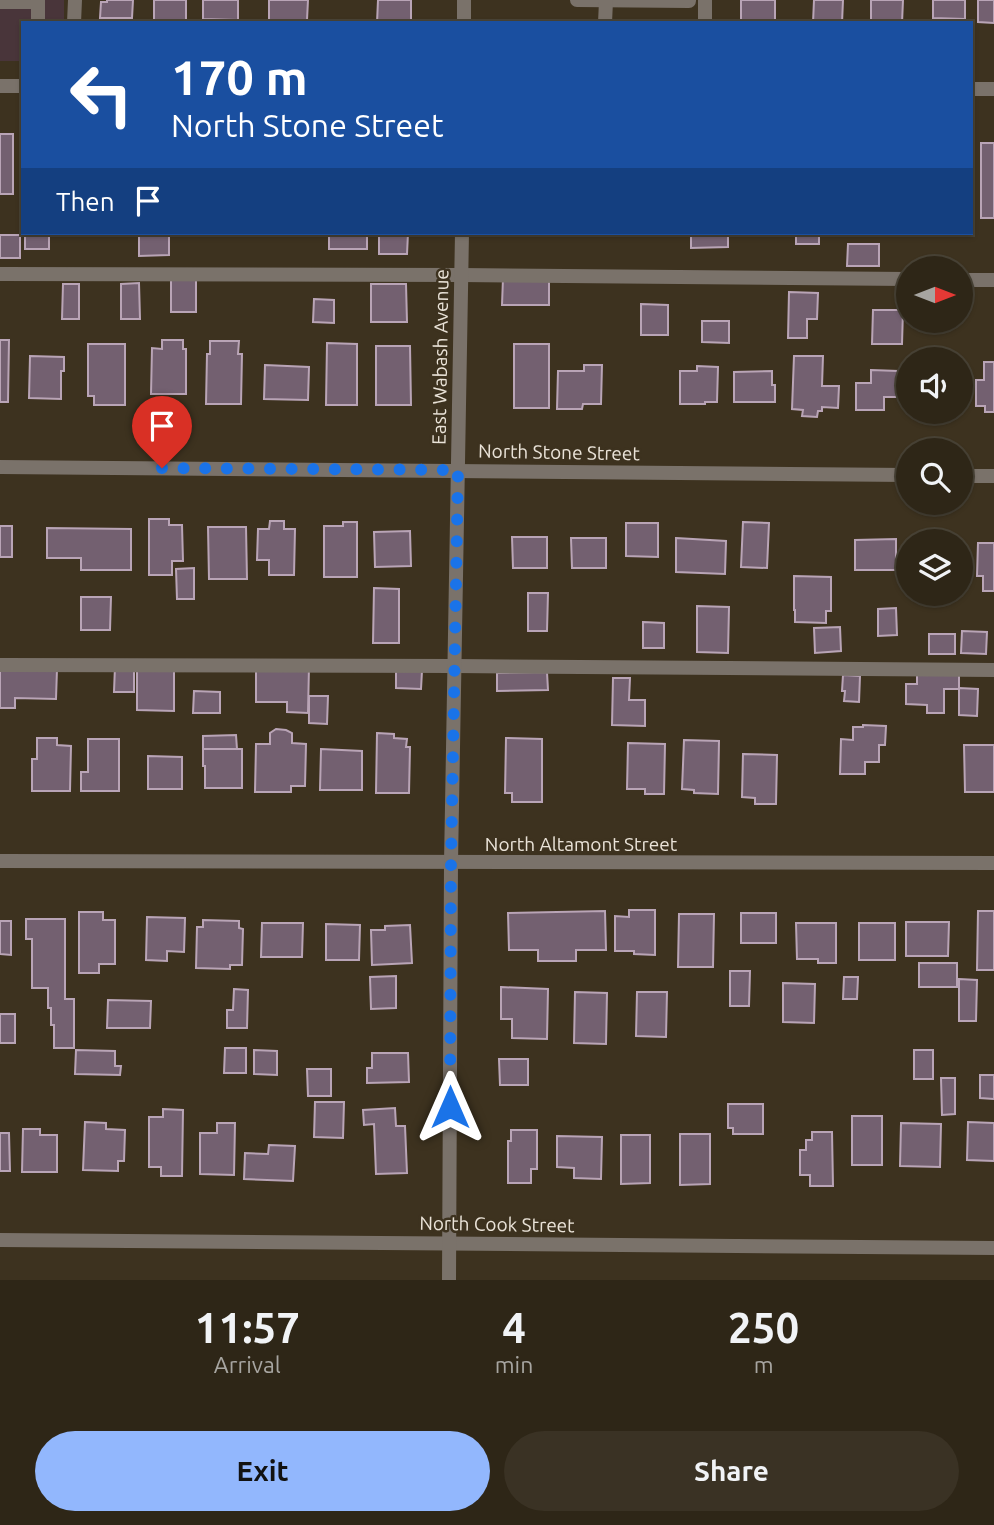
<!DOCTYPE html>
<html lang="en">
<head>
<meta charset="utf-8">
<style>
	:root { --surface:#2e2617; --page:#3a3224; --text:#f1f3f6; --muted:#a7a5a1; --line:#494336; --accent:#92b7fd }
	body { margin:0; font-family:Ubuntu,sans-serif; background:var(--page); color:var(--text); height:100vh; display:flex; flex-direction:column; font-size:26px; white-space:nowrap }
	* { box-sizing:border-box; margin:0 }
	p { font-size:23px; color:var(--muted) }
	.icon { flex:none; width:38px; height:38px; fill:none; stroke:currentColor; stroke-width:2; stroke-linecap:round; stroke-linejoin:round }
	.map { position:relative; height:1280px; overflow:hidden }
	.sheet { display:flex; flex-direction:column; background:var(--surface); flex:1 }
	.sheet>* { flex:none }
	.hud { position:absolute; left:21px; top:21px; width:952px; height:214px; border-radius:0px; box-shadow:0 2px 5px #0004,0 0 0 2px var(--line); background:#1a4fa0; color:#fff; overflow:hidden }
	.needle { width:46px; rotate:90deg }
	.buttons { position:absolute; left:896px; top:256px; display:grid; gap:14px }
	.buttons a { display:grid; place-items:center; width:77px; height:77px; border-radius:50%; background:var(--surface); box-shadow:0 2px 5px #0004,0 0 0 2px var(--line); font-size:35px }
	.pin { position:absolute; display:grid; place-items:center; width:60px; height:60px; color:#fff; margin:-72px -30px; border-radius:50% 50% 50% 0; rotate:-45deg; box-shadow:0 0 7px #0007 }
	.pin .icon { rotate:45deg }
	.me { position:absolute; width:77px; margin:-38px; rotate:0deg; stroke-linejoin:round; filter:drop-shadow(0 0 5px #0008) }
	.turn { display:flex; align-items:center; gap:24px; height:147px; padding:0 35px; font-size:32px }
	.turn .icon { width:91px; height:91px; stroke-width:2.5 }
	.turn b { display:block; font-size:49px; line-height:60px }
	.then { display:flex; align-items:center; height:66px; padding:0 35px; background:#0003; gap:14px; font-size:26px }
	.eta { display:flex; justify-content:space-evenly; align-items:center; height:119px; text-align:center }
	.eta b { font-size:42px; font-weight:700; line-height:49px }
	.action { display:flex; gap:14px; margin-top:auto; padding:14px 35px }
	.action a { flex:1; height:80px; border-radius:42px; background:var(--accent); color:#111; font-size:28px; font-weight:700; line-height:80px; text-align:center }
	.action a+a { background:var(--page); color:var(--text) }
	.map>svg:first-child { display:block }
	.commercial { fill:#49353a }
	.building { fill:#736070; stroke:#b9a4b6; stroke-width:2 }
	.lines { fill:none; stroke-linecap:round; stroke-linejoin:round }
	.lane { stroke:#7a726a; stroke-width:14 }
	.street { stroke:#7a726a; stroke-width:14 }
	.route { stroke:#1a73e8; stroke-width:12; stroke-dasharray:0 21.6 }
	.labels { text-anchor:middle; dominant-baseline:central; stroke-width:5; stroke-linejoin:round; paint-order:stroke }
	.street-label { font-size:19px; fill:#eae3d8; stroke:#3d321f }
</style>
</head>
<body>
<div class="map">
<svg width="994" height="1280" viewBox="0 0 994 1280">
	<rect width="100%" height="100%" fill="#3d321f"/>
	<path class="commercial" d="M0 0H64V23H23V61H0Z"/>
	<g class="building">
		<path d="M107 0H133L132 18H100L101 2H107Z"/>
		<rect x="154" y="0" width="32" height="20"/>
		<path d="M203 0H238V20L203 19Z"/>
		<path d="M269 0H308L307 20H269Z"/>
		<path d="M378 0H411V23H377Z"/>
		<rect x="741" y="0" width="34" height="22"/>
		<path d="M814 0H843L842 23H813Z"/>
		<path d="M871 0H903L902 23H871Z"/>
		<path d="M933 0H965V19L933 18Z"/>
		<path d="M978 0H994V23L978 22Z"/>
		<rect x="0" y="134" width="13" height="60"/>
		<rect x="981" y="143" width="13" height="75"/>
		<rect x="25" y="233" width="24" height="16"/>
		<path d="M139 233H169V255L139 256Z"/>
		<rect x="329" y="233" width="38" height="16"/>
		<path d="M379 233H408L407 254H379Z"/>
		<path d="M691 233H728V247L691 248Z"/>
		<rect x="796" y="233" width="23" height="11"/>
		<rect x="0" y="235" width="20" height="23"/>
		<path d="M848 244H879V266H847Z"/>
		<path d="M503 278 549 279V305H502Z"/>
		<rect x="171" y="279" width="25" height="33"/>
		<path d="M139 283 140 319H121V284Z"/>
		<path d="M63 284H79V319H62Z"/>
		<path d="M371 284H406L407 322H371Z"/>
		<path d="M789 292 818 293 817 319H807V338H788Z"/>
		<path d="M314 299 334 300V323L313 322Z"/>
		<path d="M641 304 668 305V335H641Z"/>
		<path d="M873 310H903L902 344H872Z"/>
		<path d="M702 321H729V343L702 342Z"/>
		<path d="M0 340H9L8 402H0Z"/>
		<path d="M162 340H183V349H186V394H151L152 348 162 349Z"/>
		<path d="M210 341H239L238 354H242L241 404H206L207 354H210Z"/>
		<path d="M327 343 357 344V405H326Z"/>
		<path d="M88 344H125V405H94V396H88Z"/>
		<rect x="514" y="344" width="35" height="64"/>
		<path d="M376 346H410L411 405H376Z"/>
		<path d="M30 356 64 357V371H61V399L29 398Z"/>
		<path d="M794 356H823L822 386H839L838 408 822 407V411H818L817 417 802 416 803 410 792 409Z"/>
		<path d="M984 362H994V412H985V406H976V380H984Z"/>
		<path d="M265 365 309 367 308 400 264 399Z"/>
		<path d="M584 365H602L601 404H583L582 409H557L558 371H584Z"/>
		<path d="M697 366 718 367 717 402H705V404H680V371H697Z"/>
		<path d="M871 370 898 371 897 397H884V410H856V383H871Z"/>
		<path d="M772 371V385H775V402H734V372Z"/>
		<path d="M149 519H169V525H182L183 561H172V575H149Z"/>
		<path d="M270 521H284V529H295L294 575H269V560H257L258 529H269Z"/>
		<path d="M343 522H357V577H324V526H343Z"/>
		<path d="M743 522 769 523 767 568 741 567Z"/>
		<path d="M626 523H658V557L626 556Z"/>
		<rect x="0" y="526" width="12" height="31"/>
		<path d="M208 527H246L247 579H209Z"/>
		<path d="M47 528 131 529V570H81V558H47Z"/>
		<path d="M410 531 411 566 375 567 374 532Z"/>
		<path d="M512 537H547V568H513Z"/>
		<path d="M571 538H606V568H572Z"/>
		<path d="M676 538 726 541 725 574 676 572Z"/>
		<path d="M896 539V570H855V540Z"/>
		<path d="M978 543H994V591H983V576H977Z"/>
		<path d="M194 568V599H177L176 569Z"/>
		<path d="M794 576 831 577V611H826V623L795 622V610H794Z"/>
		<path d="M374 588 399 589V643H373Z"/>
		<path d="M528 593H548L547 631H528Z"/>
		<rect x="920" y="593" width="34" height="7"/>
		<path d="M81 597H111L110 630H81Z"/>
		<path d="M697 606 729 607 728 653 697 652Z"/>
		<path d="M896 608 897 635 878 636V609Z"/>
		<path d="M643 622 664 623V648H643Z"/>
		<path d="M840 627 841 651 815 653 814 628Z"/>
		<path d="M962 631 987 632 986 654 961 653Z"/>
		<rect x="929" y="634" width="26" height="20"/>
		<path d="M115 666 134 667V692H114Z"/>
		<path d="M256 666H309L308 713 287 712V702H256Z"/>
		<path d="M0 668 57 669 56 699 15 698V708H0Z"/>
		<path d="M137 668H174V711L137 710Z"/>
		<path d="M396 670 422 671 421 689 396 688Z"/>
		<path d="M547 672 548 690 497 691V673Z"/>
		<path d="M917 672 959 673V689H944V713H927V705L906 704V684H917Z"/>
		<path d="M843 675 860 676 859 702 844 701 845 691H842Z"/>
		<path d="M613 678H630L629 700H645V726L612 725Z"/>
		<path d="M959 688 978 689 977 716 959 715Z"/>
		<path d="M194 691 220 692V713H193Z"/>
		<path d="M309 696H328L327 724 309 723Z"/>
		<path d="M863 725 886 726 885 745H879V762H865V774H840L841 739 853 740V727H863Z"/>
		<path d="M276 729 286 730 292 733V743L306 744 305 786H291V792H255L256 744H270V733Z"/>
		<path d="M377 733 394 734V738L407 739 406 747H410L409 793H376Z"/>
		<path d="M236 735 237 749H203V736Z"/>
		<path d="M37 738H57V745L71 746 70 791H32V759H37Z"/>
		<path d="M506 738 542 739V802H512V793H505Z"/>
		<path d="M88 739H119V791H81V772H88Z"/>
		<path d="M684 740 719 741 718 794 694 793V790L682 789Z"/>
		<path d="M628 743 665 744 664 794H645V789H627Z"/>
		<path d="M964 745H994V792H965Z"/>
		<path d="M203 749H242V788H205V766H203Z"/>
		<path d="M321 749 362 751V790H320Z"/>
		<path d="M743 754 777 755 776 804H755V798L742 797Z"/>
		<path d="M148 756 182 757V789H148Z"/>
		<path d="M629 910H655V955L634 954V951H615V916L629 917Z"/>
		<path d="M605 911 606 950H576V961H538V950H509L508 913Z"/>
		<path d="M978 911H994V970H977Z"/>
		<path d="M79 912H103V920H115V964H99V973H79Z"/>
		<rect x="741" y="913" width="35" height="30"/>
		<path d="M679 914H714L713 967H678Z"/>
		<path d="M147 917 185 918 184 952 167 951V961L146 960Z"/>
		<path d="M26 919H65V999H74V1048H54V1025H51V1008H48V988H32V939H26Z"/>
		<path d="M203 920 239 921V928L243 929 242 965H230V969L196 968 197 927H203Z"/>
		<path d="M0 921H11V955L0 954Z"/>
		<path d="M906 922H949L948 956H906Z"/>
		<path d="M262 923H303L302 957H261Z"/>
		<path d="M796 923H836V963H818V959H797Z"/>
		<rect x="859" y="923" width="36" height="37"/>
		<path d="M326 924 360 925 359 960H326Z"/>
		<path d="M410 925 412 963 372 965 371 930H385V926Z"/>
		<rect x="919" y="963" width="38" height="24"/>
		<path d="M730 971H750L749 1006H730Z"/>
		<path d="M396 976V1008L371 1009 370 977Z"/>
		<path d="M844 977H858L857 999H843Z"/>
		<path d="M959 979 977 980 976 1021H959Z"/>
		<path d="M783 983 815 984 814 1023 783 1022Z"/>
		<path d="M501 987 548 989 547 1039 512 1038V1019H501Z"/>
		<path d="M234 989 248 990 247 1028H227V1010H233Z"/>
		<path d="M575 992 607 993 606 1044 574 1043Z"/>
		<path d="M637 992H667L666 1037 636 1036Z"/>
		<path d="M108 1000 151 1001 150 1028H107Z"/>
		<rect x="0" y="1014" width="15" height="29"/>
		<path d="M225 1048H246V1073H224Z"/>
		<path d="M76 1050 115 1051V1066H121L120 1075 75 1074Z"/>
		<path d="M254 1050 277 1051V1075L254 1074Z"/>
		<rect x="914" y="1050" width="19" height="29"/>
		<path d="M372 1053H408L409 1082 367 1083V1068H372Z"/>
		<path d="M499 1059H528V1085H500Z"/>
		<path d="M307 1069H331V1096H308Z"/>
		<path d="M980 1075H994V1099L980 1098Z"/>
		<path d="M941 1078H955V1114L942 1115Z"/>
		<path d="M315 1102H344L343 1138 314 1137Z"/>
		<path d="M728 1104H763V1134H733V1128H728Z"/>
		<path d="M395 1108 396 1126H405L407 1173 376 1174 374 1124 364 1125 363 1110Z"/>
		<path d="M163 1109 183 1110 182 1176H161V1167H149V1117H163Z"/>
		<rect x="852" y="1116" width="30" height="49"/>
		<path d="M85 1122 106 1123V1129L125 1130 124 1161H118V1171L83 1170Z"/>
		<path d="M968 1122 994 1123V1161L967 1160Z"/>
		<path d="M217 1123H235L234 1175 200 1174V1133H217Z"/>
		<path d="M901 1123 941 1124 940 1167 900 1166Z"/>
		<path d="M23 1129H40V1135H57V1172H22Z"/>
		<path d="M511 1130H537V1169H531V1183H508V1141H511Z"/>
		<path d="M812 1132H832L833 1186H810V1175H800V1150H806V1140H812Z"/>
		<path d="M0 1133H9L10 1171H0Z"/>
		<path d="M680 1134H710V1184L680 1185Z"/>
		<path d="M621 1135H650V1183L621 1184Z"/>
		<path d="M557 1136 602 1137 601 1179 574 1178V1168L557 1167Z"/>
		<path d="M269 1145 295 1146 293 1181 244 1179 245 1153 268 1154Z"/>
	</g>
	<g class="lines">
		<g class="lane">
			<path d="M577 0 689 1V0"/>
			<path d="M0 2H38"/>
			<path d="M38 23V0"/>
			<path d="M74 23 75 0"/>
			<path d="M605 23 606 1"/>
			<path d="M705 23V0"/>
			<path d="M0 274 461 275 908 279"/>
			<path d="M961 280H994"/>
			<path d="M0 665 455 666 994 670"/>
		</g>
		<g class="street">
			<path d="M464 23V0"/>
			<path d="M0 86H23"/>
			<path d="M971 89H994"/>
			<path d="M0 467 908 475"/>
			<path d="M961 476H994"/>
			<path d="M0 861 994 863"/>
			<path d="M0 1240 994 1248"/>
			<path d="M449 1280 451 863 462 233"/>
		</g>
	</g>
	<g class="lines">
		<path class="route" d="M162 468 458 470 451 863 450 1107"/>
	</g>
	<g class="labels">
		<g class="street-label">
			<text transform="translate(440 357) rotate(-89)">East Wabash Avenue</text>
			<text transform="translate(559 452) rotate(1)">North Stone Street</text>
			<text x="581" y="844">North Altamont Street</text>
			<text transform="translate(497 1224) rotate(1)">North Cook Street</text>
		</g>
	</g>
</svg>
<div class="buttons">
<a><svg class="needle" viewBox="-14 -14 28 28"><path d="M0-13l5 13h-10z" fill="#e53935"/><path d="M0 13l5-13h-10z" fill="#a7a5a1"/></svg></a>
<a><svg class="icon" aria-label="sound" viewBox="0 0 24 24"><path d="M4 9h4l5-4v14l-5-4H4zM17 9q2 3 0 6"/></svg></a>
<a><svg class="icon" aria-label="search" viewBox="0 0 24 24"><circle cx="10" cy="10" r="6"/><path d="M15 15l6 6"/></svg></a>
<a><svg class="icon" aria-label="layers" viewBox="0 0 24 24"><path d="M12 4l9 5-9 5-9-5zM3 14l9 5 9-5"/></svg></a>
</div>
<div class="pin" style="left:162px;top:468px;background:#d93025"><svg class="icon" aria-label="arrive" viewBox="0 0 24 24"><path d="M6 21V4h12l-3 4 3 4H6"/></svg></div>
<svg class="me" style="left:450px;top:1107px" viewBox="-20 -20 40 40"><path d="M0-17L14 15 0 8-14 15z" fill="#1a73e8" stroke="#fff" stroke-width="4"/></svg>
<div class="hud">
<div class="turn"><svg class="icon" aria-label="left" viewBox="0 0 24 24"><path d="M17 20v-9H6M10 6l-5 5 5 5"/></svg><div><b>170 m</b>North Stone Street</div></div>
<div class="then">Then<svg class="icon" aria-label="arrive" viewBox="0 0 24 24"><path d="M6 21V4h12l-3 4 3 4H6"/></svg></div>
</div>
</div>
<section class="sheet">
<div class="eta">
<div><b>11:57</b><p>Arrival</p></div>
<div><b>4</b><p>min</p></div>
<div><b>250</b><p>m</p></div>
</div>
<div class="action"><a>Exit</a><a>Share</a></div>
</section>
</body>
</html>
